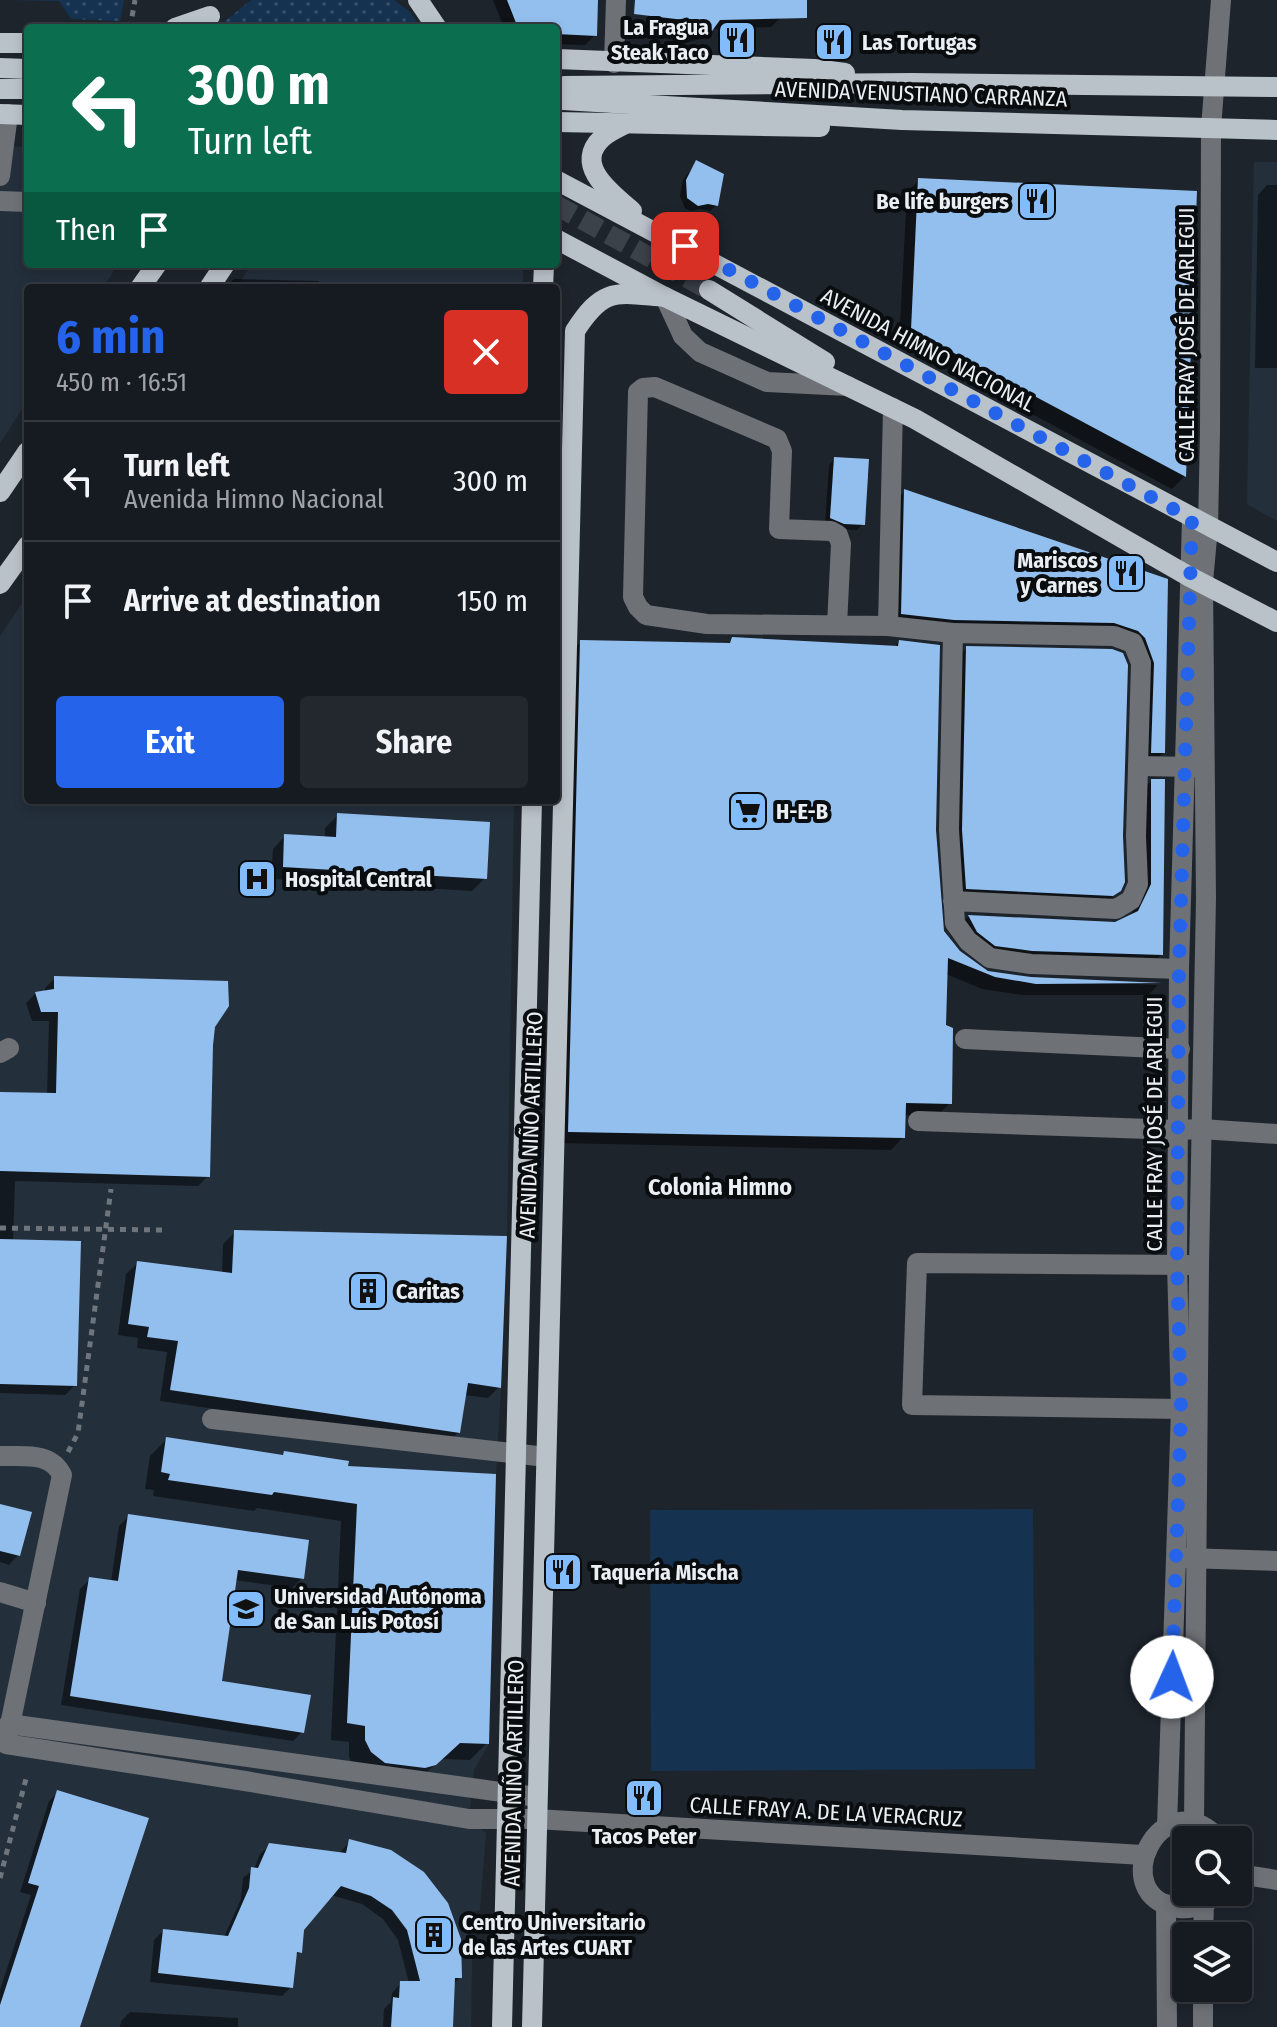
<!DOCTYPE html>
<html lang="en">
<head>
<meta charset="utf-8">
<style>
	:root { --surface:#161b21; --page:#23282e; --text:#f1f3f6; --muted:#9ea1a5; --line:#35393f; --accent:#2563eb }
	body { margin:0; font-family:"Fira Sans Condensed",sans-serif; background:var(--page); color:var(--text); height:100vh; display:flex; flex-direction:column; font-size:30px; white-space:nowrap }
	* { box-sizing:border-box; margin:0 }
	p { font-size:26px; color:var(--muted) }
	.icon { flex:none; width:44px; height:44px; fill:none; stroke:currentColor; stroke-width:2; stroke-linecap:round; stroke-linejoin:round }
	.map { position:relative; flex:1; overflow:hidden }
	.side { position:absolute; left:24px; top:284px; width:536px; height:520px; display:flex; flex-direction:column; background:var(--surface); border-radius:8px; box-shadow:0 4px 12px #0003,0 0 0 2px var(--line) }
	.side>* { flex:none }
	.guide { position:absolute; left:24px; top:24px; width:536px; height:244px; border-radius:8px; box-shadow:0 4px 12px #0003,0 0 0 2px var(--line); background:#0b6e4f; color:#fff; overflow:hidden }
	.fabs { position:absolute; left:1172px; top:1826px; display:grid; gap:16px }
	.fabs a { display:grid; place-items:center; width:80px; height:80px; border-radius:8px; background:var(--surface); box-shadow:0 4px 12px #0003,0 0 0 2px var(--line); font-size:40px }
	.pin { position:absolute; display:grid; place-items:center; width:68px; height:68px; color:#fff; margin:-34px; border-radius:16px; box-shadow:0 4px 12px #0006 }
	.me { position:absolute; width:88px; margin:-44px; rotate:2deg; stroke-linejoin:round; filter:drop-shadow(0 0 6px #0008) }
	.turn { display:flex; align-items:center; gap:28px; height:168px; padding:0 32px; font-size:36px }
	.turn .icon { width:104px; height:104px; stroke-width:2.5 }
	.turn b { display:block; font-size:56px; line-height:68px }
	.then { display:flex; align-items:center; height:76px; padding:0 32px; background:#0003; gap:16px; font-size:30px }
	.round { display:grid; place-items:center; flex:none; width:84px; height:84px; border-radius:8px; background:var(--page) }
	.head { display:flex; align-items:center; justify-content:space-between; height:136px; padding:0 32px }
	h1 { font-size:48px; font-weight:700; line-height:60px; color:var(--accent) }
	.action { display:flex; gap:16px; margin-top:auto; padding:16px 32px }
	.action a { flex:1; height:92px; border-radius:8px; background:var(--accent); color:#fff; font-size:32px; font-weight:700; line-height:92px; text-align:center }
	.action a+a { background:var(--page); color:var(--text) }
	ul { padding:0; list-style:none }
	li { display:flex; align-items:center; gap:24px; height:120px; padding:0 32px; border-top:2px solid var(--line) }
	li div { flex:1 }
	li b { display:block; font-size:30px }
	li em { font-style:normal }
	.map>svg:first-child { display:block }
	.built { fill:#242f3c }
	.grass { fill:#153250 }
	.park { fill:url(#park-dots) }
	.shadow { fill:#0007 }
	.building { fill:#93bfef }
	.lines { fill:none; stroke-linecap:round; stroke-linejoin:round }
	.major-tunnel { stroke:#3c424a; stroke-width:20; stroke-dasharray:20 10; stroke-linecap:butt }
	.path { stroke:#6f757c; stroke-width:5; stroke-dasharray:6 6; stroke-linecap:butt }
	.minor { stroke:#6e7176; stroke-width:20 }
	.major { stroke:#b9c1c9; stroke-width:20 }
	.route { stroke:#2563eb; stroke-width:14; stroke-dasharray:0 25.2 }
	.labels { text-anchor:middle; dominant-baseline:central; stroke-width:8; stroke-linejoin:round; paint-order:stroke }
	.poi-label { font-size:22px; font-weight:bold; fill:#eaeff4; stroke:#0a0d10; text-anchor:start }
	.street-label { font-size:22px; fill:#eaeff4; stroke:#0a0d10 }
	.neighbourhood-label { font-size:24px; font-weight:bold; fill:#eaeff4; stroke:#0a0d10 }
</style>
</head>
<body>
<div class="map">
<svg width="1277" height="2027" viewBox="0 0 1277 2027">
	<defs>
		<pattern id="park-dots" width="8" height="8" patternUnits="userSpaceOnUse" patternTransform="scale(2)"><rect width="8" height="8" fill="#153250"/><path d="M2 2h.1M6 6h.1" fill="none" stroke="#37506a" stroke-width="1.8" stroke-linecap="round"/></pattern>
	</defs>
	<rect width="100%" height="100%" fill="#1d242c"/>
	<g class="built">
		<path d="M0 146 28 147V264H118L103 288H28V400L0 443Z"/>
		<path d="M1254 162H1277V521L1247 504Z"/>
		<path d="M252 264H523V288H236Z"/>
		<path d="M28 594V800H514L507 1236 234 1231 230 1346 501 1388 496 1474 489 1744 474 1770 469 1819 486 1833 480 1910 473 1912 471 2027H0V636Z"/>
	</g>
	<path class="grass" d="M1033 1509 1035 1769 651 1771 650 1510Z"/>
	<g class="park">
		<path d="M10 0H124L120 21 71 19 59 1Z"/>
		<path d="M251 0H394L409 11 421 28H220L224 22Z"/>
	</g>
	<g class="shadow">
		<path d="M493 0H596L595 35 585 45 556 44V28H504Z"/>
		<path d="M648 0H781L780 18 771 27 711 29 700 39 689 42 675 28 648 25Z"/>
		<path d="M697 162 716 205 710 211 700 209 691 211 685 208 680 196 683 180Z"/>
		<path d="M919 180 1195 193 1184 477 1172 489 899 343 907 192Z"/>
		<path d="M1267 185H1277V368H1255L1258 195Z"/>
		<path d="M234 279 319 281V288H225Z"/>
		<path d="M834 459 863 524 857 530 838 529 825 524 829 465Z"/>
		<path d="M905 491 1161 578 1163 753 1149 766H1139L1141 677 1124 644 888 628 892 505Z"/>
		<path d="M733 639 894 648 899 642 934 830 943 931 958 952 987 973 1030 979 1158 985 1148 995H1023L982 989 946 974 944 1026 950 1103 937 1116 904 1115 903 1137 891 1150 556 1143 568 654 581 642 727 645Z"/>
		<path d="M967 648 1119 890 1106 903 954 900V661Z"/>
		<path d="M1151 781 1161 955 1148 967 1019 963 956 929 968 917 1116 924 1130 917 1139 898V794Z"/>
		<path d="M338 815 485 878 472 891 271 879 273 849 285 836 325 838V828Z"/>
		<path d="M55 978 213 1026 208 1176 198 1186 15 1181 13 1241 75 1385 65 1395 0 1393V1094L47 1095 49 1021H32L26 1003 35 994 45 992V988Z"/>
		<path d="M235 1232 499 1387 488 1398 464 1395 459 1432 447 1443 160 1401 167 1352 137 1348 138 1338 118 1335 126 1274 138 1263 222 1274 223 1244Z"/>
		<path d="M167 1439 281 1456 284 1453 346 1468 487 1743 470 1760 441 1759 416 1782 355 1769 349 1757V1742L331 1740 341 1521 257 1508 254 1511 153 1496 154 1490 145 1489 150 1456Z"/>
		<path d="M0 1506 18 1555 9 1565 0 1562Z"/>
		<path d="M128 1517 302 1578 292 1588 234 1580 219 1682 302 1732 293 1741 61 1705 80 1589 90 1579 111 1582 119 1526Z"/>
		<path d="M58 1792 78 2027H0V1990L31 1895 20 1892 49 1801Z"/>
		<path d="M349 1842 460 1977 453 1985 451 2027H383L384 2009 391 2002 392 1993 401 1983H409L398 1940 383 1919 362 1904 331 1895 302 1929 300 1952 294 1957 291 1987 282 1996 150 1982 154 1940 163 1931 224 1937 241 1899 243 1878 254 1869 260 1854 270 1845 339 1854Z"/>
		<path d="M130 2012 238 2018V2027H120L121 2021Z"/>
	</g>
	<g class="building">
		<path d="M507 0H598L597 36 556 34V28H518Z"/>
		<path d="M635 0H807V18L720 20 712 31 700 33 694 31 684 20 634 14Z"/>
		<path d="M696 160 724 174 718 206 708 204 698 206 687 198 686 180Z"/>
		<path d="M918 178 1197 191 1186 477 911 330Z"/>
		<path d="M834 457 869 459 865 525 844 524 830 518Z"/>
		<path d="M904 489 1168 579 1165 753H1151L1154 663 1145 638 1138 631 1114 623 954 620 901 614Z"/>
		<path d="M732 637 898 646 899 640 940 645 936 830 944 931 960 951 988 971 1031 977 1162 983 1036 984 995 977 948 958 946 1025 953 1028 952 1104 906 1103 905 1138 568 1132 580 640 730 643Z"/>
		<path d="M966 646 1112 649 1123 653 1128 665 1123 836 1125 882 1121 891 1113 896 966 889 962 830Z"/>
		<path d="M1151 779H1165L1163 955 1032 951 995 946 977 932 968 915 1115 922 1138 911 1151 884Z"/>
		<path d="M337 813 490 822 487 879 283 867 284 834 336 837Z"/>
		<path d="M54 976 228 981 229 1006 215 1027 213 1045 210 1177 0 1171V1092L56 1093 58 1012H41L35 992 54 989Z"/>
		<path d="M234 1230 507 1236 501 1388 468 1383 460 1433 170 1390 178 1341 147 1337 149 1327 128 1324 137 1261 232 1273Z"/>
		<path d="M0 1239 81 1241 77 1386 0 1384Z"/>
		<path d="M166 1437 283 1455 284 1451 349 1461 348 1466 496 1474 489 1744 460 1743 436 1765 425 1768 385 1763 371 1752 365 1740V1726L347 1723 357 1504 274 1492 272 1495 168 1480 170 1474 161 1472Z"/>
		<path d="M0 1504 32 1512 20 1556 0 1551Z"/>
		<path d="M128 1514 309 1540 304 1579 238 1570 222 1681 311 1695 304 1733 70 1696 89 1577 118 1581Z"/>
		<path d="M57 1790 149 1818 80 2027H0V2005L39 1886 28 1883Z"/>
		<path d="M349 1839 391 1850 424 1872 448 1903 461 1939 462 1978H455L453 2027H391L393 1997 399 1998 400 1981H420L407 1930 392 1910 371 1896 341 1886 304 1930 302 1953 297 1952 293 1988 158 1973 163 1929 228 1936 249 1888 251 1867 258 1868 269 1843 346 1853Z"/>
	</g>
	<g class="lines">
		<path class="major-tunnel" d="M556 205 709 290"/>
		<g class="path">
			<path d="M130 28 135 0"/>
			<path d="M0 1228 164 1230"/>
			<path d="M68 1452 78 1433 111 1189"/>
			<path d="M0 1878 27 1775"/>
		</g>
		<g class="minor">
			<path d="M614 63 616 0"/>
			<path d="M0 176 8 114"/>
			<path d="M0 201 28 202"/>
			<path d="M665 297 683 336 700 352 767 382 848 386"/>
			<path d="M837 625 841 544 838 535 831 531 779 529 782 451 777 439 655 387 643 388 638 392 633 597 638 607 646 615 707 624 888 626 893 408"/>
			<path d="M888 626 953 633"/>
			<path d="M1138 766 1196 767"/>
			<path d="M953 901 1116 909 1131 900 1138 884 1136 836 1141 663 1133 643 1114 636 953 633 949 830 955 923 968 941 990 958 1031 964 1179 969"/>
			<path d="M965 1039 1180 1049"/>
			<path d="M0 1053 9 1048"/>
			<path d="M918 1121 1179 1130 1201 1129 1277 1134"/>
			<path d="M1181 1409 912 1405 917 1263 1189 1265"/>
			<path d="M212 1419 546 1457"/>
			<path d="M0 1456C23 1457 50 1451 62 1475L6 1744 245 1781 469 1819H536L1143 1855"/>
			<path d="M1185 1558 1277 1561"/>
			<path d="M0 1592 36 1603"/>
			<path d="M9 1724 537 1797"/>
			<path d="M1194 1823 1199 1265 1206 898 1203 582 1208 527 1210 432 1211 128 1221 0"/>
			<path d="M1167 1826 1181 1409 1177 1264 1179 969 1192 519"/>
			<path d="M1238 1874 1277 1880"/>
			<path d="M1218 1892C1209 1903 1194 1910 1179 1908 1103 1898 1161 1776 1220 1840"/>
			<path d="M1166 1904 1167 2027"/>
			<path d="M1203 1936 1204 1904"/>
			<path d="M1203 2027V1988"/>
		</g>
		<g class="major">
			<path d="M418 0 437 28"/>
			<path d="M175 28 210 16"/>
			<path d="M0 43H28"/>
			<path d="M556 59 814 69 845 73"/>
			<path d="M0 68 28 69"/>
			<path d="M564 86 912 83 1277 87"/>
			<path d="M0 89H28"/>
			<path d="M563 100 902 120 1277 130"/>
			<path d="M0 114 28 115"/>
			<path d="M556 122 820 127"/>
			<path d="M625 124C618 128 608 132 602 138 573 165 611 193 632 211"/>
			<path d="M556 180 1277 562"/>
			<path d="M556 239 665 297 915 419 1190 577 1277 622"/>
			<path d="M140 288 157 264"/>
			<path d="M209 288 225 264"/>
			<path d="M543 288 544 264"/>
			<path d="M709 290 825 362"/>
			<path d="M0 492 28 451"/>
			<path d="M0 584 28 545"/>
			<path d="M502 2027 532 800"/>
			<path d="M532 2027 575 331C604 286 616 293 665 297"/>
		</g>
	</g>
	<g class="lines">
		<path class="route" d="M685 246 1192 519 1179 969 1177 1264 1181 1409 1172 1677"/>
	</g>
	<defs>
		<symbol id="restaurant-square" viewBox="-11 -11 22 22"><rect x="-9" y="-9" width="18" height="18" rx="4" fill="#82bcfa" stroke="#0a0d10"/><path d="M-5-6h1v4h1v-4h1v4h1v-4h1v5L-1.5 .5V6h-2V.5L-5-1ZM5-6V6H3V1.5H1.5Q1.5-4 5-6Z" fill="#111"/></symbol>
		<symbol id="supermarket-square" viewBox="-11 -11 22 22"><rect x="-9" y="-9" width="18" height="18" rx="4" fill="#82bcfa" stroke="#0a0d10"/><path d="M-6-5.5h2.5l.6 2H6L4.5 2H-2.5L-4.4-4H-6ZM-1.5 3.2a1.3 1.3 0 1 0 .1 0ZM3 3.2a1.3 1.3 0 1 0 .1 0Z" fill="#111"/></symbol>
		<symbol id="hospital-square" viewBox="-11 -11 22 22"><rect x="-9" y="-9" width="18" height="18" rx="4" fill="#82bcfa" stroke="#0a0d10"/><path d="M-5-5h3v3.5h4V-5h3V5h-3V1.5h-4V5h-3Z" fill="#111"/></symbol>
		<symbol id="building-square" viewBox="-11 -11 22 22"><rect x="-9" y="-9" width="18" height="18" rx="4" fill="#82bcfa" stroke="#0a0d10"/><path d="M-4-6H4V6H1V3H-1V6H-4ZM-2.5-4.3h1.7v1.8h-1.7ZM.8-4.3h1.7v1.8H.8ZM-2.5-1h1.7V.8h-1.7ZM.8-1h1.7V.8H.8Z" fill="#111"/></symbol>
		<symbol id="university-square" viewBox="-11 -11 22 22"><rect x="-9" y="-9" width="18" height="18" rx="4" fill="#82bcfa" stroke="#0a0d10"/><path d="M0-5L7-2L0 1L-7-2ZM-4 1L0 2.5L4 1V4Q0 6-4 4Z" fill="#111"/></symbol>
	</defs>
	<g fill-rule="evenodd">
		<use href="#restaurant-square" x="715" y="18" width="44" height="44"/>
		<use href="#restaurant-square" x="812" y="20" width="44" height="44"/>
		<use href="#restaurant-square" x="1015" y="179" width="44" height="44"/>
		<use href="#restaurant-square" x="1104" y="551" width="44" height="44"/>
		<use href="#supermarket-square" x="726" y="789" width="44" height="44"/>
		<use href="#hospital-square" x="235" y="857" width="44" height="44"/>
		<use href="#building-square" x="346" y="1269" width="44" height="44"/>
		<use href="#restaurant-square" x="541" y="1550" width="44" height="44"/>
		<use href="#university-square" x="224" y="1587" width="44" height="44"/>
		<use href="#restaurant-square" x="622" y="1776" width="44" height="44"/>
		<use href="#building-square" x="412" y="1913" width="44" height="44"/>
	</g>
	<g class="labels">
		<g class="poi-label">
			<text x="709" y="27" text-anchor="end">La Fragua<tspan x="709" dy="25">Steak Taco</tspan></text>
			<text x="862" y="42">Las Tortugas</text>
			<text x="1009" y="201" text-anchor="end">Be life burgers</text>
			<text x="1098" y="560" text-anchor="end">Mariscos<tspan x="1098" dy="25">y Carnes</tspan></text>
			<text x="776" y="811">H-E-B</text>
			<text x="285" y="879">Hospital Central</text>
			<text x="396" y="1291">Caritas</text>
			<text x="591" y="1572">Taquería Mischa</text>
			<text x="274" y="1596">Universidad Autónoma<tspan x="274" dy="25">de San Luis Potosí</tspan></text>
			<text x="644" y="1836" text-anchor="middle">Tacos Peter</text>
			<text x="462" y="1922">Centro Universitario<tspan x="462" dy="25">de las Artes CUART</tspan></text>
		</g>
		<g class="street-label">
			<text transform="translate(921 94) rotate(2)">AVENIDA VENUSTIANO CARRANZA</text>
			<text transform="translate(1186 335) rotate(-90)">CALLE FRAY JOSÉ DE ARLEGUI</text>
			<text transform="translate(928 350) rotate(28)">AVENIDA HIMNO NACIONAL</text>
			<text transform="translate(1154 1124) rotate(-90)">CALLE FRAY JOSÉ DE ARLEGUI</text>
			<text transform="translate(531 1125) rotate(-88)">AVENIDA NIÑO ARTILLERO</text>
			<text transform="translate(514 1773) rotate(-89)">AVENIDA NIÑO ARTILLERO</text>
			<text transform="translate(826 1812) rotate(3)">CALLE FRAY A. DE LA VERACRUZ</text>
		</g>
		<g class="neighbourhood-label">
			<text x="720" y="1187">Colonia Himno</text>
		</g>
	</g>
</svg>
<div class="fabs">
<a><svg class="icon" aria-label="search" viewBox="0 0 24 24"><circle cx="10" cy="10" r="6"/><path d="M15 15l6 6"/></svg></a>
<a><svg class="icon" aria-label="layers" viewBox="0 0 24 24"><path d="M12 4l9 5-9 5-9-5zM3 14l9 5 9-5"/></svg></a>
</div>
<div class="pin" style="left:685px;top:246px;background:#d93025"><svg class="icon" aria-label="arrive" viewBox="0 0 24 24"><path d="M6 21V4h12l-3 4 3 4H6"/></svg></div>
<svg class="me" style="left:1172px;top:1677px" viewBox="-20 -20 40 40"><circle r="19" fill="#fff"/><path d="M0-13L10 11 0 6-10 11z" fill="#2563eb"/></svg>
<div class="guide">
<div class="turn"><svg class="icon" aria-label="left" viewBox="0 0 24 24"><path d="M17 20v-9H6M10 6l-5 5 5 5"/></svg><div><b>300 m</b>Turn left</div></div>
<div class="then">Then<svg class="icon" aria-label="arrive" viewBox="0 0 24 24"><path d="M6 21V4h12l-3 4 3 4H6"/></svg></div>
</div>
<section class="side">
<div class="head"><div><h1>6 min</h1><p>450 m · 16:51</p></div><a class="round" style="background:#d93025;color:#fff"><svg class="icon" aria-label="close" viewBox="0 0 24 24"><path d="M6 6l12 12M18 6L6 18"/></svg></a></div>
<ul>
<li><svg class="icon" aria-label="left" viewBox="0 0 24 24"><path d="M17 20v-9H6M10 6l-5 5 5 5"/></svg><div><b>Turn left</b><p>Avenida Himno Nacional</p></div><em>300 m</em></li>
<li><svg class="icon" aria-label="arrive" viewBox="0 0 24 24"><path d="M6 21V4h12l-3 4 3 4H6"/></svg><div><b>Arrive at destination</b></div><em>150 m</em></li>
</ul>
<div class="action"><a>Exit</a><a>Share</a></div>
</section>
</div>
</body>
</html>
